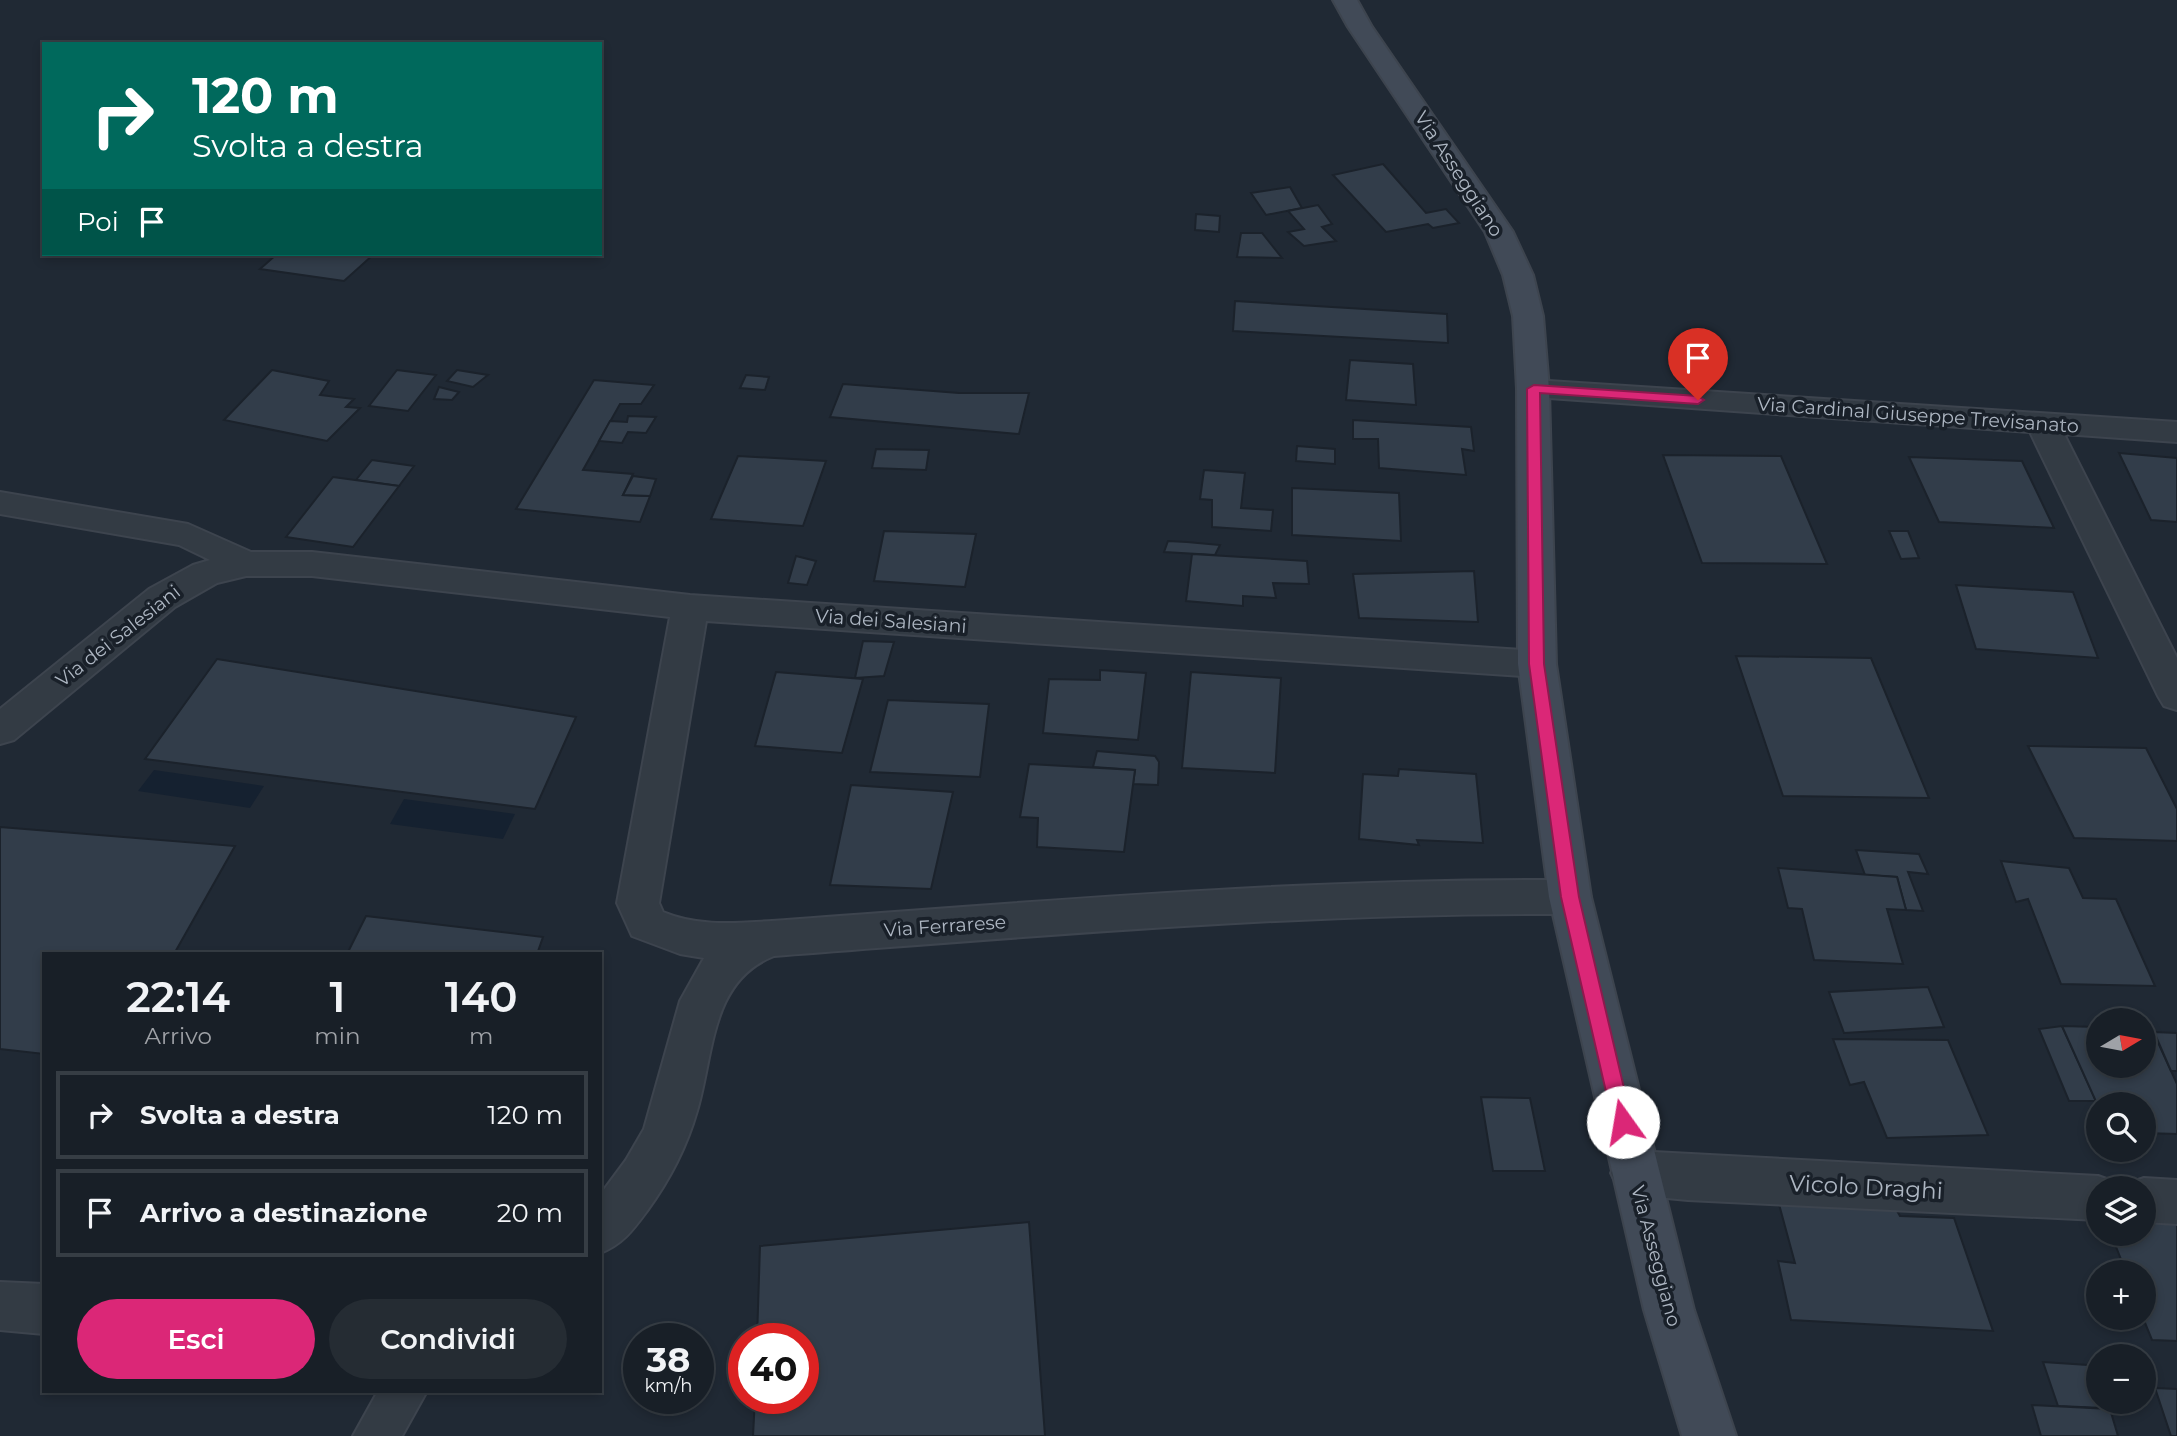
<!DOCTYPE html>
<html lang="it">
<head>
<meta charset="utf-8">
<style>
	:root { --surface:#181f27; --page:#252c33; --text:#f1f3f6; --muted:#9fa2a7; --line:#363d44; --accent:#db2777 }
	body { margin:0; font-family:Montserrat,sans-serif; background:var(--page); color:var(--text); height:100vh; display:flex; flex-direction:column; font-size:26px; white-space:nowrap }
	* { box-sizing:border-box; margin:0 }
	p { font-size:23px; color:var(--muted) }
	.icon { flex:none; width:38px; height:38px; fill:none; stroke:currentColor; stroke-width:2; stroke-linecap:round; stroke-linejoin:round }
	.map { position:relative; flex:1; overflow:hidden }
	.side { position:absolute; left:42px; top:952px; width:560px; height:441px; display:flex; flex-direction:column; background:var(--surface); border-radius:0px; box-shadow:0 4px 10px #0003,0 0 0 2px var(--line) }
	.side>* { flex:none }
	.guide { position:absolute; left:42px; top:42px; width:560px; height:214px; border-radius:0px; box-shadow:0 4px 10px #0003,0 0 0 2px var(--line); background:#00695c; color:#fff; overflow:hidden }
	.needle { width:46px; rotate:80deg }
	.controls { position:absolute; left:2086px; top:1008px; display:grid; gap:14px }
	.controls a { display:grid; place-items:center; width:70px; height:70px; border-radius:50%; background:var(--surface); box-shadow:0 4px 10px #0003,0 0 0 2px var(--line); font-size:35px }
	.speed { position:absolute; left:623px; top:1323px; display:flex; gap:14px; font-size:35px; font-weight:700; text-align:center }
	.speed>* { display:grid; place-content:center; width:91px; height:91px; border-radius:50%; background:var(--surface); box-shadow:0 4px 10px #0003,0 0 0 2px var(--line); line-height:1 }
	.speed small { font-size:18px; font-weight:400 }
	.speed .limit { border:10px solid #d22; background:#fff; color:#111 }
	.pin { position:absolute; display:grid; place-items:center; width:60px; height:60px; color:#fff; margin:-72px -30px; border-radius:50% 50% 50% 0; rotate:-45deg; box-shadow:0 0 7px #0007 }
	.pin .icon { rotate:45deg }
	.me { position:absolute; width:77px; margin:-38px; rotate:347deg; stroke-linejoin:round; filter:drop-shadow(0 0 5px #0008) }
	.turn { display:flex; align-items:center; gap:24px; height:147px; padding:0 35px; font-size:32px }
	.turn .icon { width:91px; height:91px; stroke-width:2.5 }
	.turn b { display:block; font-size:49px; line-height:60px }
	.then { display:flex; align-items:center; height:66px; padding:0 35px; background:#0003; gap:14px; font-size:26px }
	.eta { display:flex; justify-content:space-evenly; align-items:center; height:119px; text-align:center }
	.eta b { font-size:42px; font-weight:600; line-height:49px }
	.cta { display:flex; gap:14px; margin-top:auto; padding:14px 35px }
	.cta a { flex:1; height:80px; border-radius:42px; background:var(--accent); color:#fff; font-size:28px; font-weight:600; line-height:80px; text-align:center }
	.cta a+a { background:var(--page); color:var(--text) }
	ul { padding:0; list-style:none }
	li { display:flex; align-items:center; gap:21px; height:88px; margin:0 14px 10px; padding:0 21px; border:4px solid var(--line); border-radius:0px }
	li div { flex:1 }
	li b { display:block; font-size:26px }
	li em { font-style:normal }
	.map>svg:first-child { display:block }
	.water { fill:#152130 }
	.building { fill:#323d4a; stroke:#1b222b; stroke-width:2 }
	.lines { fill:none; stroke-linecap:round; stroke-linejoin:round }
	.lane-casing { stroke:#3d444e; stroke-width:4 }
	.street-casing { stroke:#3d444e; stroke-width:4 }
	.secondary-casing { stroke:#3d444e; stroke-width:4 }
	.lane { fill:#333b44; fill-rule:evenodd }
	.street { fill:#333b44; fill-rule:evenodd }
	.secondary { fill:#414a57; fill-rule:evenodd }
	.route { fill:#db2777; stroke:#8e194d; stroke-width:2 }
	.labels { text-anchor:middle; dominant-baseline:central; stroke-width:7; stroke-linejoin:round; paint-order:stroke }
	.street-label { font-size:19px; fill:#adb6c2; stroke:#192029 }
	.near-street-label { font-size:23px; fill:#adb6c2; stroke:#192029 }
</style>
</head>
<body>
<div class="map">
<svg width="2177" height="1436" viewBox="0 0 2177 1436">
	<rect width="100%" height="100%" fill="#202934"/>
	<g class="water">
		<path d="M154 770 264 786 250 808 138 791Z"/>
		<path d="M404 799 515 814 503 839 390 824Z"/>
	</g>
	<g class="building">
		<path d="M1383 164 1426 213 1446 209 1459 223 1433 228 1428 224 1386 232 1333 175Z"/>
		<path d="M1290 187 1302 208 1266 215 1251 193Z"/>
		<path d="M1318 205 1332 224 1322 227 1336 241 1304 246 1288 232 1304 229 1288 211Z"/>
		<path d="M1196 214 1220 216 1219 232 1195 230Z"/>
		<path d="M1241 233H1262L1282 258 1237 257Z"/>
		<path d="M277 254H374L344 281 260 269Z"/>
		<path d="M1235 301 1447 314 1448 343 1233 331Z"/>
		<path d="M1350 360 1413 364 1416 405 1346 400Z"/>
		<path d="M272 370 329 381 320 395 354 399 346 407 360 408 327 441 224 420Z"/>
		<path d="M397 370 436 375 408 411 369 406Z"/>
		<path d="M457 370 488 375 473 387 447 381Z"/>
		<path d="M746 375 769 377 765 390 740 388Z"/>
		<path d="M594 380 654 385 641 404H620L583 470 633 474 623 495 650 496 640 522 516 509Z"/>
		<path d="M843 384 959 393H1029L1019 434 830 417Z"/>
		<path d="M439 387 459 392 452 400 434 399Z"/>
		<path d="M628 416 656 417 646 433 628 432 622 443 599 441 610 421 627 422Z"/>
		<path d="M1353 420 1471 427 1474 451 1462 449 1466 475 1379 468 1378 439H1353Z"/>
		<path d="M1297 446 1335 449V464L1296 461Z"/>
		<path d="M876 449 929 450 926 470 872 468Z"/>
		<path d="M2119 453 2177 458V522L2151 520Z"/>
		<path d="M1663 455 1781 456 1827 564 1702 563Z"/>
		<path d="M738 456 826 461 803 526 711 519Z"/>
		<path d="M1909 457 2022 461 2054 528 1939 522Z"/>
		<path d="M372 460 414 466 399 486 356 480Z"/>
		<path d="M1204 470 1245 473 1241 508 1273 510 1271 531 1212 527V500L1200 499Z"/>
		<path d="M633 476 656 479 650 496 623 495Z"/>
		<path d="M333 477 399 486 353 547 286 537Z"/>
		<path d="M1292 488 1399 493 1401 541 1292 535Z"/>
		<path d="M884 531 976 534 965 587 874 581Z"/>
		<path d="M1889 531H1908L1919 558 1901 559Z"/>
		<path d="M1168 541 1187 542 1220 545 1215 555 1164 552Z"/>
		<path d="M1192 554 1307 561 1309 584 1273 583 1276 598 1243 596V606L1186 601Z"/>
		<path d="M796 556 816 561 807 585 788 583Z"/>
		<path d="M1474 571 1478 622 1359 618 1353 574Z"/>
		<path d="M1956 585 2073 592 2098 658 1976 649Z"/>
		<path d="M863 641 894 642 884 676 855 678Z"/>
		<path d="M1736 656 1871 658 1929 798 1783 796Z"/>
		<path d="M217 659 576 717 535 809 145 759Z"/>
		<path d="M1100 670 1146 673 1138 740 1043 733 1049 679 1100 680Z"/>
		<path d="M776 672 863 679 842 753 755 746Z"/>
		<path d="M1191 672 1281 678 1275 773 1182 768Z"/>
		<path d="M888 700 989 704 980 777 870 772Z"/>
		<path d="M2028 746 2146 748 2177 809V841L2074 838Z"/>
		<path d="M1097 751 1155 756 1159 762 1158 785 1133 784 1135 770 1093 767Z"/>
		<path d="M1029 764 1135 770 1124 852 1037 847 1038 818 1020 817Z"/>
		<path d="M1399 769 1476 774 1483 843 1417 840 1419 845 1359 839 1363 774 1398 776Z"/>
		<path d="M851 785 953 792 931 889 830 885Z"/>
		<path d="M0 827 235 846 174 954H44V1054L0 1049Z"/>
		<path d="M1856 850 1919 854 1928 874 1908 872 1923 911 1906 910 1897 877 1865 875Z"/>
		<path d="M2001 861 2069 868 2083 898 2116 899 2155 986 2061 984 2028 899 2016 902Z"/>
		<path d="M1778 868 1897 877 1906 910 1887 909 1903 964 1814 960 1802 909 1788 908Z"/>
		<path d="M366 916 543 937 537 954H347Z"/>
		<path d="M1928 987 1944 1027 1844 1033 1829 992Z"/>
		<path d="M2062 1026 2096 1101H2069L2039 1029Z"/>
		<path d="M2062 1026 2098 1027V1066H2144V1027H2151L2177 1084V1134L2144 1133V1104L2098 1106Z"/>
		<path d="M2154 1032 2177 1033V1071H2171Z"/>
		<path d="M1833 1039 1948 1040 1988 1135 1887 1138 1864 1082 1850 1085Z"/>
		<path d="M1481 1097 1530 1098 1545 1171H1493Z"/>
		<path d="M1777 1197 1893 1204 1900 1216 1954 1218 1993 1331 1791 1320 1778 1261 1795 1263Z"/>
		<path d="M2144 1220 2177 1222V1341L2152 1340 2143 1318 2144 1272H2126L2111 1234H2144Z"/>
		<path d="M1029 1222 1045 1436H753L755 1398H803V1339H757L760 1246Z"/>
		<path d="M2043 1362 2088 1365 2098 1402 2103 1408 2058 1406Z"/>
		<path d="M2155 1388 2177 1389V1436H2171Z"/>
		<path d="M2101 1402H2129L2132 1410 2103 1408Z"/>
		<path d="M2032 1405 2110 1409 2118 1436H2041Z"/>
	</g>
	<g class="lines">
		<defs>
			<path id="lane" d="M378 1391H427L402 1436H353Z"/>
			<g id="street">
				<path d="M1533 380 2177 422V442L2064 434 2177 658V710L2164 706 2158 696 2030 432 1522 396 1517 389 1522 382Z"/>
				<path d="M0 492 188 524 251 552H312L690 595 1537 651 1550 655 1556 664 1550 673 1537 677 706 621 659 903 663 912C699 927 735 923 772 921 1038 902 1303 878 1570 880L1585 885 1591 897 1585 909 1570 914C1304 912 1040 936 774 956 710 981 714 1054 697 1111 687 1146 669 1181 647 1211 633 1230 622 1245 600 1253V1195L626 1160 644 1129 680 1001 704 958 680 954 632 936 617 903 670 617 312 576H246L217 583 175 607 14 740 0 744V709L149 589 193 565 210 560 179 545 0 514Z"/>
				<path d="M1635 1151 2098 1176 2115 1182 2118 1188H2098V1220L1688 1200 1635 1195 1618 1188 1611 1173 1618 1158Z"/>
				<path d="M2144 1178 2177 1180V1224L2144 1222V1188H2125L2127 1184Z"/>
				<path d="M0 1282 44 1284V1334L0 1330Z"/>
			</g>
			<path id="secondary" d="M1333 0H1357L1372 27 1513 232 1533 275 1543 316 1549 389 1556 664 1591 897 1694 1310 1736 1436H1682L1644 1310 1549 897 1518 664 1517 389 1513 316 1503 275 1485 232 1348 27Z"/>
		</defs>
		<use href="#lane" class="lane-casing"/>
		<use href="#street" class="street-casing"/>
		<use href="#secondary" class="secondary-casing"/>
		<use href="#lane" class="lane"/>
		<use href="#street" class="street"/>
		<use href="#secondary" class="secondary"/>
	</g>
	<path class="route" d="M1534 385 1698 396 1704 400 1698 404 1540 393 1544 664 1579 897 1632 1122 1630 1129 1623 1131 1616 1129 1613 1122 1561 897 1529 664 1527 389Z"/>
	<g class="labels">
		<g class="street-label">
			<text transform="translate(1459 174) rotate(57)">Via Asseggiano</text>
			<text transform="translate(1918 415) rotate(4)">Via Cardinal Giuseppe Trevisanato</text>
			<text transform="translate(891 621) rotate(4)">Via dei Salesiani</text>
			<text transform="translate(118 636) rotate(-38)">Via dei Salesiani</text>
			<text transform="translate(945 926) rotate(-4)">Via Ferrarese</text>
			<text transform="translate(1656 1256) rotate(75)">Via Asseggiano</text>
		</g>
		<g class="near-street-label">
			<text transform="translate(1866 1187) rotate(3)">Vicolo Draghi</text>
		</g>
	</g>
</svg>
<div class="controls">
<a><svg class="needle" viewBox="-14 -14 28 28"><path d="M0-13l5 13h-10z" fill="#e53935"/><path d="M0 13l5-13h-10z" fill="#9fa2a7"/></svg></a>
<a><svg class="icon" aria-label="search" viewBox="0 0 24 24"><circle cx="10" cy="10" r="6"/><path d="M15 15l6 6"/></svg></a>
<a><svg class="icon" aria-label="layers" viewBox="0 0 24 24"><path d="M12 4l9 5-9 5-9-5zM3 14l9 5 9-5"/></svg></a>
<a>+</a>
<a>−</a>
</div>
<div class="speed"><div>38<small>km/h</small></div><div class="limit">40</div></div>
<div class="pin" style="left:1698px;top:400px;background:#d93025"><svg class="icon" aria-label="arrive" viewBox="0 0 24 24"><path d="M6 21V4h12l-3 4 3 4H6"/></svg></div>
<svg class="me" style="left:1623px;top:1122px" viewBox="-20 -20 40 40"><circle r="19" fill="#fff"/><path d="M0-13L10 11 0 6-10 11z" fill="#db2777"/></svg>
<div class="guide">
<div class="turn"><svg class="icon" aria-label="right" viewBox="0 0 24 24"><path d="M7 20v-9h11M14 6l5 5-5 5"/></svg><div><b>120 m</b>Svolta a destra</div></div>
<div class="then">Poi<svg class="icon" aria-label="arrive" viewBox="0 0 24 24"><path d="M6 21V4h12l-3 4 3 4H6"/></svg></div>
</div>
<section class="side">
<div class="eta">
<div><b>22:14</b><p>Arrivo</p></div>
<div><b>1</b><p>min</p></div>
<div><b>140</b><p>m</p></div>
</div>
<ul>
<li><svg class="icon" aria-label="right" viewBox="0 0 24 24"><path d="M7 20v-9h11M14 6l5 5-5 5"/></svg><div><b>Svolta a destra</b></div><em>120 m</em></li>
<li><svg class="icon" aria-label="arrive" viewBox="0 0 24 24"><path d="M6 21V4h12l-3 4 3 4H6"/></svg><div><b>Arrivo a destinazione</b></div><em>20 m</em></li>
</ul>
<div class="cta"><a>Esci</a><a>Condividi</a></div>
</section>
</div>
</body>
</html>
